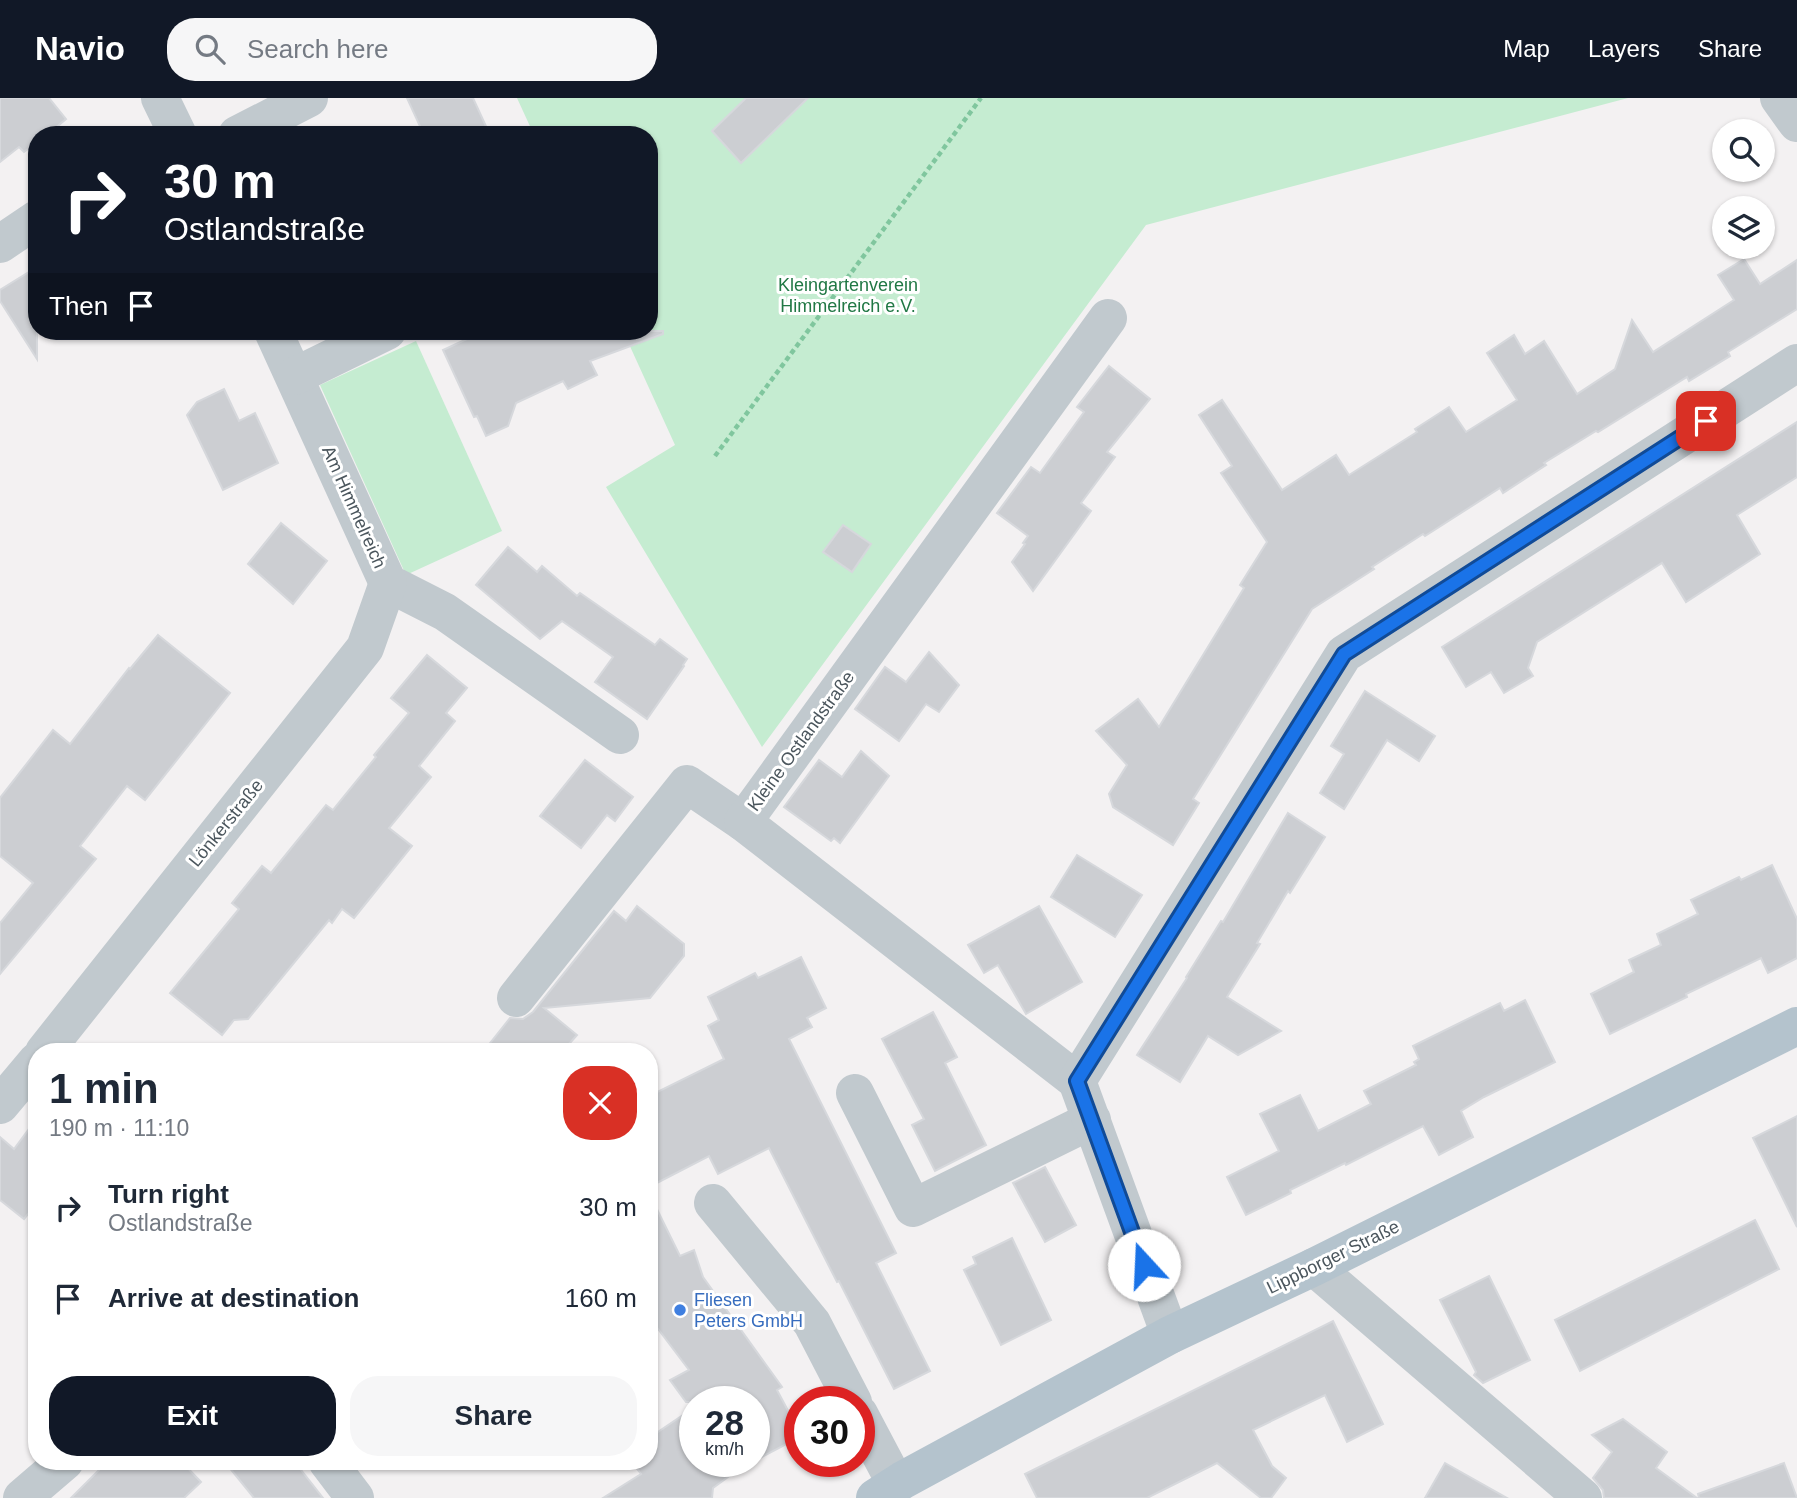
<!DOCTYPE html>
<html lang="en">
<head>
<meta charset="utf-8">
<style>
	:root { --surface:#fff; --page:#f6f6f7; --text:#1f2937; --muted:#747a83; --accent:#111827 }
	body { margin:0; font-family:Arial,sans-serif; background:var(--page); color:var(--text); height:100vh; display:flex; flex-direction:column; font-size:26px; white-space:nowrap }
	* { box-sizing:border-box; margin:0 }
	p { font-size:23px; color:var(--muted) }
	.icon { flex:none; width:38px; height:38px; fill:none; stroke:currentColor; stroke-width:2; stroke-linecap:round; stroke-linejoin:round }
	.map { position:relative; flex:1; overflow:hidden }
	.panel { position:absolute; left:28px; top:945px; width:630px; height:427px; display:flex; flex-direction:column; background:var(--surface); border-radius:28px; box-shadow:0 2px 5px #0004 }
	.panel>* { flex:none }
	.banner { position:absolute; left:28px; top:28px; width:630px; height:214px; border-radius:28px; box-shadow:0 2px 5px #0004; background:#111827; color:#fff; overflow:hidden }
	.controls { position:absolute; left:1712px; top:21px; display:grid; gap:14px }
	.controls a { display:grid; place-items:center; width:63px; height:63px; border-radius:50%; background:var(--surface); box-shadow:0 2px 5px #0004; font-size:35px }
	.speed { position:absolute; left:679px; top:1288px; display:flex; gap:14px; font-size:35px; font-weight:700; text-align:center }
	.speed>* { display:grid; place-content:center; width:91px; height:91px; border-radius:50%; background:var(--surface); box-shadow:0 2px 5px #0004; line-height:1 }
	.speed small { font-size:18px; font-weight:400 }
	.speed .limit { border:10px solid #d22; background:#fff; color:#111 }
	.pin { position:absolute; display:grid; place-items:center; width:60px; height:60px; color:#fff; margin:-30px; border-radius:14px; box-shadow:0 4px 10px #0006 }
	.me { position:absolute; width:77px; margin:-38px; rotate:340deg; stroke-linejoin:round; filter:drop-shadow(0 0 5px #0008) }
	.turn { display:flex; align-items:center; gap:24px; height:147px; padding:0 21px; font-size:32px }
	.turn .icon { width:91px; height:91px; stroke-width:2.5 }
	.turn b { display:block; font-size:49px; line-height:60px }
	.then { display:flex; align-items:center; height:66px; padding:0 21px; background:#0003; gap:14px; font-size:26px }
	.round { display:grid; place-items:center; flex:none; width:74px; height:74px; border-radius:28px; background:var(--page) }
	.overview { display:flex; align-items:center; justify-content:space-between; height:119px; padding:0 21px }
	h1 { font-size:42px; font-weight:700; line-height:52px }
	.primary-button { display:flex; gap:14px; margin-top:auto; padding:14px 21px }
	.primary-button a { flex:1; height:80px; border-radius:28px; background:var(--accent); color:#fff; font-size:28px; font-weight:700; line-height:80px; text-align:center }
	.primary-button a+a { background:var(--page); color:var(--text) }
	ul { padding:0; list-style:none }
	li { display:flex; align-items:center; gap:21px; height:91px; padding:0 21px }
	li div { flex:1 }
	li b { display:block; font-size:26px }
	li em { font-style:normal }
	header { display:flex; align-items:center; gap:42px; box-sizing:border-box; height:98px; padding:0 35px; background:var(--accent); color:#fff }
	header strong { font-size:33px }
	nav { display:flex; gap:38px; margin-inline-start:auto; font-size:24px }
	.search { width:490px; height:63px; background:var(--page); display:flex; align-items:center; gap:18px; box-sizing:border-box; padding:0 24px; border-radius:28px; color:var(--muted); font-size:26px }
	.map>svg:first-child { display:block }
	.green { fill:#c5ecd1 }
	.building { fill:#ccced2; stroke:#d6d8dc; stroke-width:2 }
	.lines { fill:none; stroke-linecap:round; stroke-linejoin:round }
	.path { stroke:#80c69e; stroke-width:4.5; stroke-dasharray:5 3.5; stroke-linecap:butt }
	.minor { stroke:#c1c9ce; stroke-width:38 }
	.major { stroke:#b4c3cd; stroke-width:38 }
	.route-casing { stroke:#114b97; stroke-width:18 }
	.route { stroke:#1a73e8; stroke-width:12 }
	.shop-dot { fill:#3f7fe0; stroke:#fff; stroke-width:2.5 }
	.labels { text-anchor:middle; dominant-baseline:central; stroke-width:6; stroke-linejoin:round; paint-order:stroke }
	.park-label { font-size:18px; fill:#217845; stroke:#fff }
	.street-label { font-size:18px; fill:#4b565d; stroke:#fff }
	.shop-label { font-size:18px; fill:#366cbe; stroke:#fff; text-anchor:start }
</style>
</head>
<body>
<header>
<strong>Navio</strong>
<div class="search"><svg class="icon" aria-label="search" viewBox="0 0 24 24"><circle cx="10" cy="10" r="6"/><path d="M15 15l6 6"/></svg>Search here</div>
<nav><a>Map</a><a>Layers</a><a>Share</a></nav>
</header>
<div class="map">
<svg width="1797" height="1400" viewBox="0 0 1797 1400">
	<rect width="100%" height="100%" fill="#f3f1f2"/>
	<g class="green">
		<path d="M517 0H1628L1146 127 762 649 606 389 675 347 623 233H649V37H534Z"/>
		<path d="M416 243 502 433 406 477 320 287Z"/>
	</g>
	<g class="building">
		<path d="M0 0H49L66 21 47 37H37V44L24 54 19 49 0 64Z"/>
		<path d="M407 0H473L490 37H424Z"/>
		<path d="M746 0H808L741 65 712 33Z"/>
		<path d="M1744 161 1760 186 1797 162V211L1728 254 1730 258 1689 283 1687 279 1598 334 1596 333 1544 365 1546 367 1503 395 1500 390 1425 438 1423 436 1372 469 1374 471 1312 511 1193 701 1199 705 1173 747 1113 709 1109 696 1127 667 1096 633 1138 601 1159 629 1244 490 1240 487 1267 444 1221 375 1232 368 1199 317 1222 302 1282 392 1336 357 1349 377 1417 334 1415 331 1449 309 1466 334 1517 302 1487 255 1514 237 1525 256 1544 243 1577 296 1615 271 1632 222 1653 254 1734 202 1718 177Z"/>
		<path d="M37 169V261L0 203V192Z"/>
		<path d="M484 233H663V236L590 263 597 277 568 291 563 283 516 305 508 328 486 338 477 318 474 319 443 252Z"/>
		<path d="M1109 268 1150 301 1107 354 1115 359 1081 405 1091 413 1033 493 1012 464 1025 446 1023 445 1028 438 997 415 1031 369 1040 375 1084 314 1077 309Z"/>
		<path d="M224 291 239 323 255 315 278 365 223 392 187 317 197 304Z"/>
		<path d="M1797 324V379L1737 417 1760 456 1686 504 1662 465 1537 544 1528 570 1533 578 1504 595 1491 574 1466 589 1442 549Z"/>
		<path d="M281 425 327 463 293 506 248 466Z"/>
		<path d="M843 427 871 446 852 474 823 454Z"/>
		<path d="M508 449 537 474 542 468 577 498 580 495 655 547 660 541 687 561 683 567 684 568 647 621 595 584 613 559 562 523 540 541 476 487Z"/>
		<path d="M158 537 230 595 145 702 127 688 80 748 96 761 0 876V825L33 785 0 758V700L53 632 70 646 129 570 130 571Z"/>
		<path d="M929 554 959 587 939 614 926 606 899 643 855 611 885 569 906 584Z"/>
		<path d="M427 557 467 590 446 615 455 623 419 668 431 679 389 730 412 748 354 820 342 811 332 825 329 822 248 921 234 922 222 937 170 895 239 811 232 805 262 768 271 775 326 707 333 712 376 659 374 657 409 615 391 600Z"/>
		<path d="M1365 593 1435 638 1419 663 1387 642 1344 711 1320 695 1344 656 1331 648Z"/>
		<path d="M861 653 889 678 840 745 834 740 831 743 784 709 819 662 842 679Z"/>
		<path d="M585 662 633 699 615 723 607 717 581 750 540 718Z"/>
		<path d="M1288 715 1325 739 1290 795 1288 793 1257 845 1260 846 1227 899 1281 933 1238 957 1208 938 1180 984 1137 957 1187 880 1186 879 1221 823 1223 824Z"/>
		<path d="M1077 757 1142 797 1115 839 1051 799Z"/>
		<path d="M1772 767 1797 821V860L1768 875 1761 860 1686 896 1687 899 1610 936 1591 896 1634 874 1629 862 1661 847 1657 836 1698 816 1691 802 1739 779 1741 782Z"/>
		<path d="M637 808 684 846V858L650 900 544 910 577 937 562 954H483L510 920 523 921 533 914 614 813 626 823Z"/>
		<path d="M1039 808 1082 884 1026 916 998 867 984 875 968 847Z"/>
		<path d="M801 859 826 910 807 920 812 929 789 941 896 1155 876 1165 930 1273 894 1291 839 1183 837 1184 769 1050 718 1076 709 1058 649 1089V998L724 961 708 928 719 922 708 899 755 875 758 880Z"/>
		<path d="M1525 902 1555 964 1484 999 1461 1013 1473 1039 1439 1057 1423 1028 1346 1067 1345 1065 1290 1092 1291 1095 1246 1117 1227 1079 1279 1053 1260 1016 1300 997 1318 1033 1371 1006 1364 993 1416 967 1414 964 1419 961 1413 948 1500 905 1504 913Z"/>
		<path d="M933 914 957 959 945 965 986 1047 935 1073 912 1027 924 1021 882 941Z"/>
		<path d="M1797 1018V1129L1753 1040Z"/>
		<path d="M37 1020V1105L24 1121 0 1102V1039L14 1051Z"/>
		<path d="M1045 1069 1076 1127 1045 1144 1013 1085Z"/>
		<path d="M649 1095 680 1158 694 1152 703 1179 782 1289 777 1292 800 1335V1339L754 1363V1304H686L670 1282 689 1272 649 1219Z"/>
		<path d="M1755 1122 1779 1171 1580 1273 1555 1222Z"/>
		<path d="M1012 1140 1051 1222 1001 1247 964 1172 976 1166 973 1159Z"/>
		<path d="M1489 1178 1530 1262 1483 1285 1474 1277 1476 1274 1440 1202Z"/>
		<path d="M1333 1223 1383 1326 1347 1344 1325 1297 1253 1332 1272 1368 1286 1380 1271 1400H1261L1217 1365 1147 1400H1037L1025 1376Z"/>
		<path d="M695 1309V1363H750L713 1390 712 1400H603L641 1376 635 1368 642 1363H649V1340Z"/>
		<path d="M1623 1321 1667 1354 1656 1370 1697 1400H1604L1603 1392 1593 1380 1612 1354 1592 1337Z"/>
		<path d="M108 1363H181L201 1384 184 1400H71Z"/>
		<path d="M224 1363H294L323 1400H254Z"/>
		<path d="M1445 1365 1507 1400H1425Z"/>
		<path d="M1784 1365 1797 1400H1699L1698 1396Z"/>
	</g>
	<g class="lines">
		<path class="path" d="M715 358 981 0"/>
		<g class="minor">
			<path d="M160 0 178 37"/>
			<path d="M1779 0 1797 25"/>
			<path d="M237 37 309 0"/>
			<path d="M0 146 37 121"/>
			<path d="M273 233 388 485 445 514 620 637"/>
			<path d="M295 278 387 233"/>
			<path d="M516 900 687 686 743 724"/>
			<path d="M44 954 365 550 388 485"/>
			<path d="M1077 983 743 724 1108 220"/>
			<path d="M855 995 913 1110 1092 1022"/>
			<path d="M0 1007 37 963"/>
			<path d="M713 1105 812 1225 853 1304"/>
			<path d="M1314 1169 1583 1400"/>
			<path d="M1170 1237 1077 983 1344 556 1797 265"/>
			<path d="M859 1316 896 1386"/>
			<path d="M327 1363 355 1400"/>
			<path d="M22 1400 65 1363"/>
		</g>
		<path class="major" d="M875 1400 903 1382 1170 1237 1314 1169 1797 928"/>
	</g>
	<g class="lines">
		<defs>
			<path id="route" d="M1144 1167 1077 983 1344 556 1706 323"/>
		</defs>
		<use href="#route" class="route-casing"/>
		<use href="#route" class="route"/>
	</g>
	<circle class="shop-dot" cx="680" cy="1212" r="7"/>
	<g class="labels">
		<g class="park-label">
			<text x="848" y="187">Kleingartenverein<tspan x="848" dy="21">Himmelreich e.V.</tspan></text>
		</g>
		<g class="street-label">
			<text transform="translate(354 409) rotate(66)">Am Himmelreich</text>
			<text transform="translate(801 643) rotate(-54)">Kleine Ostlandstraße</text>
			<text transform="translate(226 725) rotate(-51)">Lönkerstraße</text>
			<text transform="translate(1333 1159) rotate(-26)">Lippborger Straße</text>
		</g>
		<g class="shop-label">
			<text x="694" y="1202">Fliesen<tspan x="694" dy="21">Peters GmbH</tspan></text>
		</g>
	</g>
</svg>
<div class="controls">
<a><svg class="icon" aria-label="search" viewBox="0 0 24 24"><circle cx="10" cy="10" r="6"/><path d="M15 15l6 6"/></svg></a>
<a><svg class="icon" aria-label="layers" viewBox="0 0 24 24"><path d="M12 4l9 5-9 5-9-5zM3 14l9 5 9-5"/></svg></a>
</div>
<div class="speed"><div>28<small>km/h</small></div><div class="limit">30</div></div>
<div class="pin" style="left:1706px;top:323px;background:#d93025"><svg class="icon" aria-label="arrive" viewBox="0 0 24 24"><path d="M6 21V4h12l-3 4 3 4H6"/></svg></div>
<svg class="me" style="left:1144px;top:1167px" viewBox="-20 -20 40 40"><circle r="19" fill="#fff"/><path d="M0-13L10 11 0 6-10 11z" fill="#1a73e8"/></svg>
<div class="banner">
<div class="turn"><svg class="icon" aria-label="right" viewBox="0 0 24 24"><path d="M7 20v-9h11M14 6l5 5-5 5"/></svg><div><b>30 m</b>Ostlandstraße</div></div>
<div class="then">Then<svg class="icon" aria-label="arrive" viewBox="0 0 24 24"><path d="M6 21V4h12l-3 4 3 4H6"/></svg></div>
</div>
<section class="panel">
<div class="overview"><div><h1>1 min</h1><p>190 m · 11:10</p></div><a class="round" style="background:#d93025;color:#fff"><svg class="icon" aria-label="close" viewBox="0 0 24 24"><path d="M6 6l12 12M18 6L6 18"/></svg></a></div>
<ul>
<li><svg class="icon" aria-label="right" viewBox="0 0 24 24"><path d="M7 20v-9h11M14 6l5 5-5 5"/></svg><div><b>Turn right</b><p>Ostlandstraße</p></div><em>30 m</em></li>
<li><svg class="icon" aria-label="arrive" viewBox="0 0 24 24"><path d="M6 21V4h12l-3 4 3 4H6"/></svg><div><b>Arrive at destination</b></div><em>160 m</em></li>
</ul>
<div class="primary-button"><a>Exit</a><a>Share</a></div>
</section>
</div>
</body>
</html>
